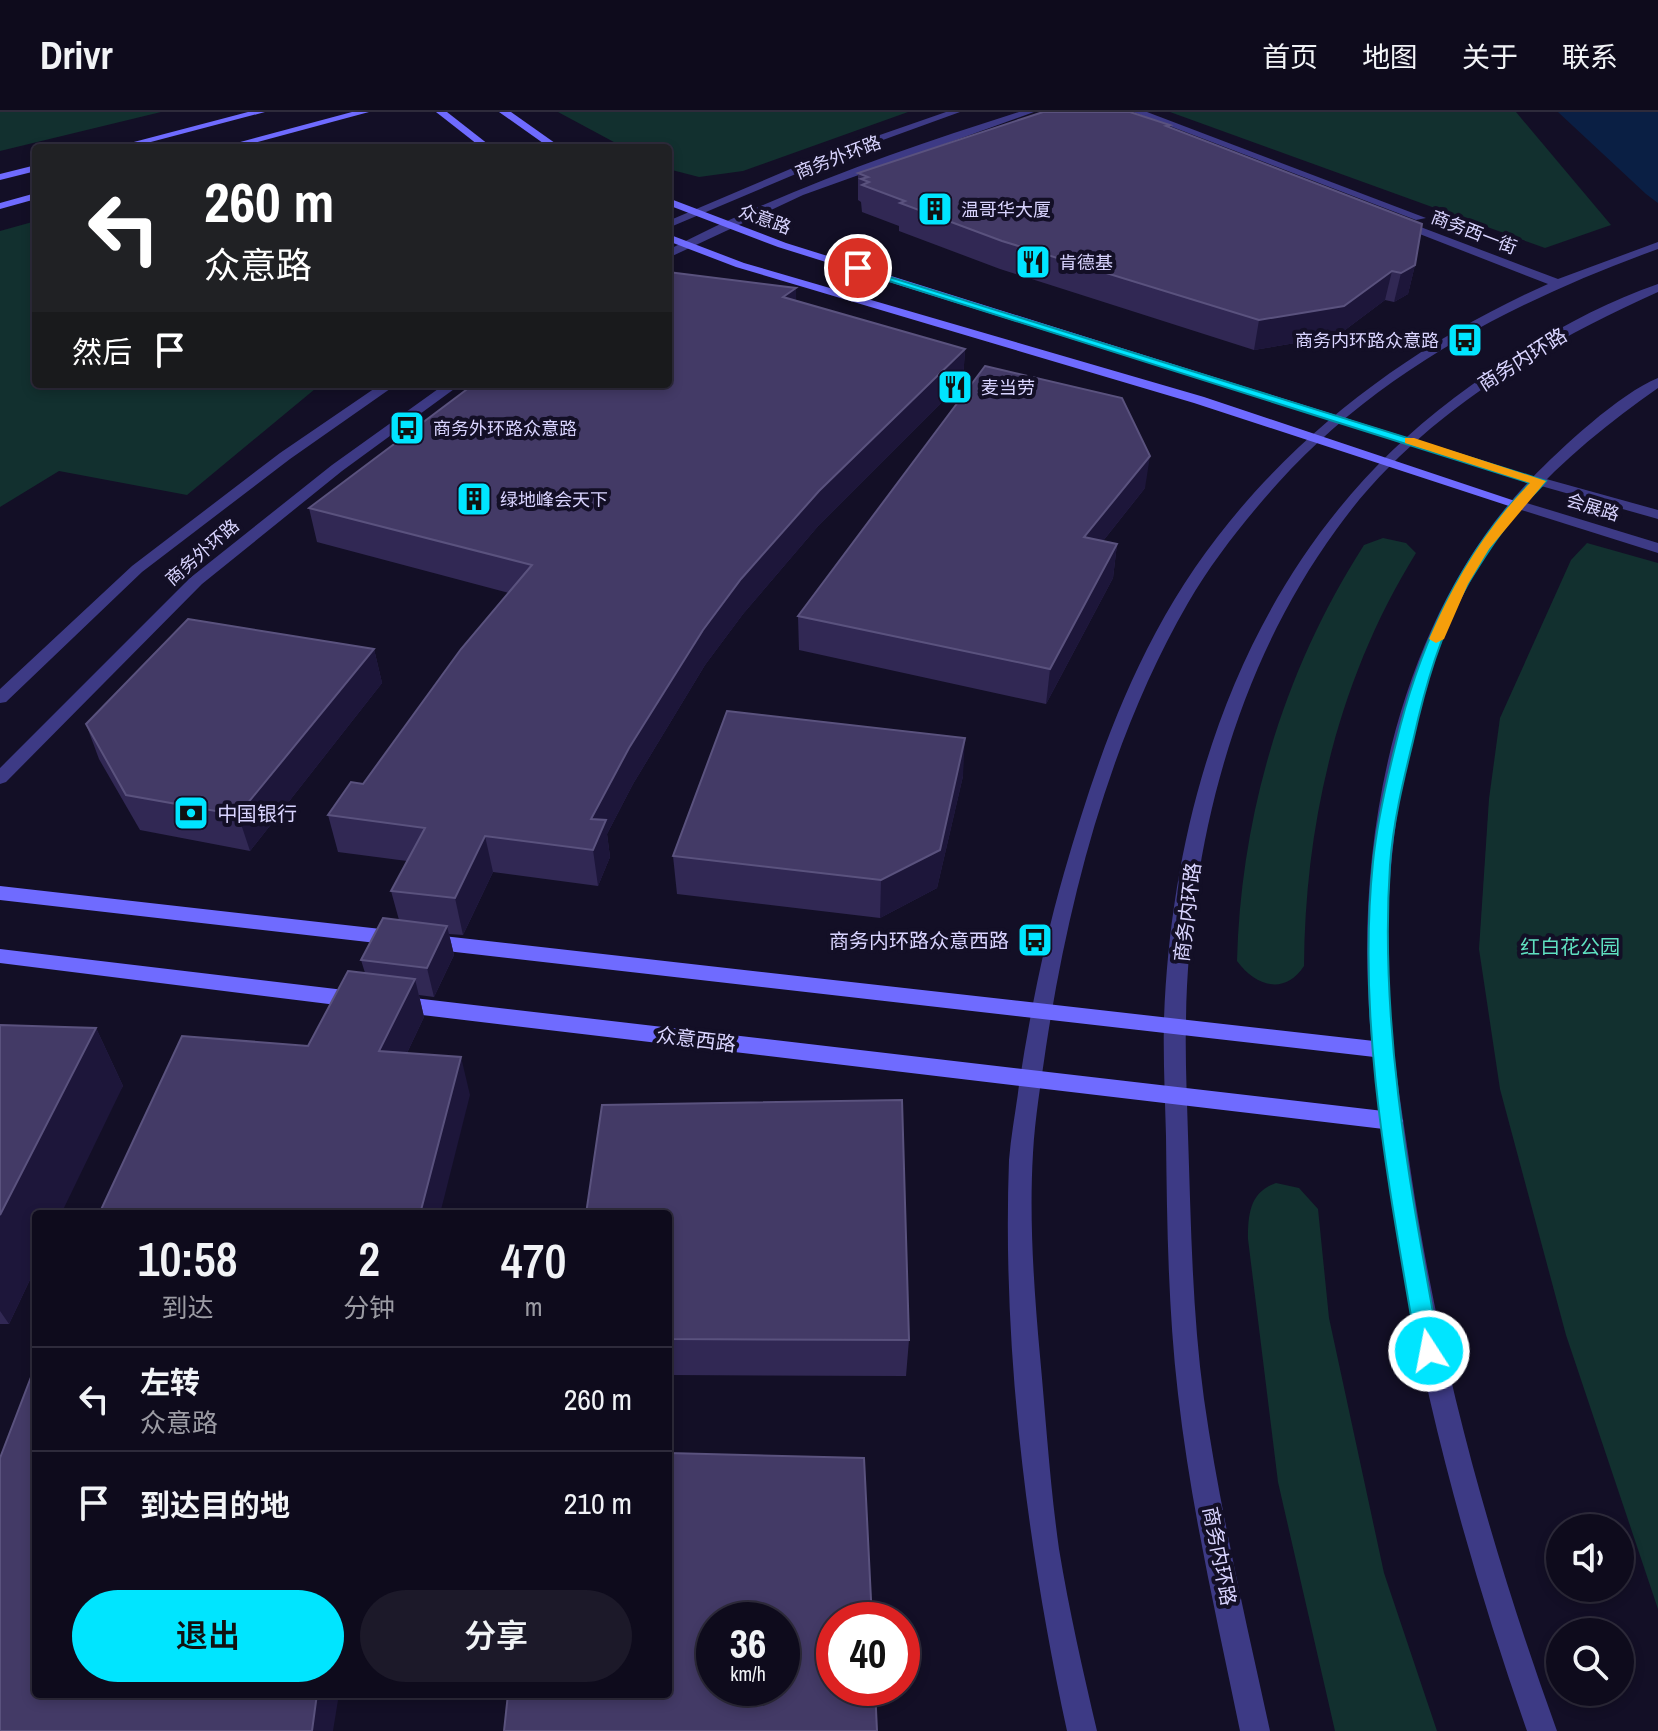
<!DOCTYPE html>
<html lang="zh">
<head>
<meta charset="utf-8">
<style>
	:root { --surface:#0e0b1c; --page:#1c1929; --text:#f1f3f6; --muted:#9b9ba3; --line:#2e2b3b; --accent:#00e5ff }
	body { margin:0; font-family:"Archivo Narrow","Noto Sans SC",sans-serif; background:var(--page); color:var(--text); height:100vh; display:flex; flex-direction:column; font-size:30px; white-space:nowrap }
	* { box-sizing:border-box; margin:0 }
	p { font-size:26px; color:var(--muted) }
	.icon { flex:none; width:44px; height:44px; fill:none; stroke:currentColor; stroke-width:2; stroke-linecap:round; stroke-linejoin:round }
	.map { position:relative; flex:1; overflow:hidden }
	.drawer { position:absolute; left:32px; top:1098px; width:640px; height:488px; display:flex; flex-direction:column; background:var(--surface); border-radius:8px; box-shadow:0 4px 12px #0003,0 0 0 2px var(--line) }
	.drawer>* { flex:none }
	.banner { position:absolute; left:32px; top:32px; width:640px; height:244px; border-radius:8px; box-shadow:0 4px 12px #0003,0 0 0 2px var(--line); background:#202124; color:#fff; overflow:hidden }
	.buttons { position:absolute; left:1546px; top:1402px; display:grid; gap:16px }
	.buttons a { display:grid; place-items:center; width:88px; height:88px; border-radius:50%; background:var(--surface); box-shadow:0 4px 12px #0003,0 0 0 2px var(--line); font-size:40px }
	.speed { position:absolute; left:696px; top:1490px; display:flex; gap:16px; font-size:40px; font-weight:700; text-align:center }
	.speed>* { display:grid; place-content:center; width:104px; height:104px; border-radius:50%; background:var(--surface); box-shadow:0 4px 12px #0003,0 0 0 2px var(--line); line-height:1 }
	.speed small { font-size:20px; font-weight:400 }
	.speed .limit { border:12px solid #d22; background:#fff; color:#111 }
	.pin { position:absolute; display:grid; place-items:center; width:68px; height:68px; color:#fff; margin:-34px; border:4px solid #fff; border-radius:50%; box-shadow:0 2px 8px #0007 }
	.me { position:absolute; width:88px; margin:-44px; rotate:349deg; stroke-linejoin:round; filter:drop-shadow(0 0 6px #0008) }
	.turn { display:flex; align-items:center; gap:28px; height:168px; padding:0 40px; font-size:36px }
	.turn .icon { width:104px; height:104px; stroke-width:2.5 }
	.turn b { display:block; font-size:56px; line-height:68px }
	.then { display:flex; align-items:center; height:76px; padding:0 40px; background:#0003; gap:16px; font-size:30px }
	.eta { display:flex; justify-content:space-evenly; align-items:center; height:136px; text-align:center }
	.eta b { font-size:48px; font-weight:600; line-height:56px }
	.primary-button { display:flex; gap:16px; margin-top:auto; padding:16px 40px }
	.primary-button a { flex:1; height:92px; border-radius:48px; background:var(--accent); color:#111; font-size:32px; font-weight:600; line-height:92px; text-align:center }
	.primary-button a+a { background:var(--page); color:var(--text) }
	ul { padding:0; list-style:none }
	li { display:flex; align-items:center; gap:24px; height:104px; padding:0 40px; border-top:2px solid var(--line) }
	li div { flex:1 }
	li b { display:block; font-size:30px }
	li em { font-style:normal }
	header { display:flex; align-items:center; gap:48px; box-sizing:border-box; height:112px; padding:0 40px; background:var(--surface); border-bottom:2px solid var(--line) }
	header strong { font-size:38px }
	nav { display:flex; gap:44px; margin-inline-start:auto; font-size:28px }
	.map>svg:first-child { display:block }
	.green { fill:#12302f }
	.water { fill:#0a1f44 }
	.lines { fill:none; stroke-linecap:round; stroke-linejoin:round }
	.minor { fill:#3d3a85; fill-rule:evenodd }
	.tertiary { fill:#3d3a85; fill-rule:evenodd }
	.secondary { fill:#6f6bff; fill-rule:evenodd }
	.wall { fill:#312854 }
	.shaded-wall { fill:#1d163a }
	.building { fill:#433a66; stroke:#5a527e; stroke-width:2; fill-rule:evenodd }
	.route { fill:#00e5ff; stroke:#0095a6; stroke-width:2 }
	.slow { fill:#f59e0b }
	.labels { text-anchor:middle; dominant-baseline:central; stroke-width:8; stroke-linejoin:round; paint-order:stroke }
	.far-street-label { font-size:18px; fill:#d9d4ff; stroke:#130f26 }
	.far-poi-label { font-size:18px; fill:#d9d4ff; stroke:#130f26; text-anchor:start }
	.street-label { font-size:20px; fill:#d9d4ff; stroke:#130f26 }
	.poi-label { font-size:20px; fill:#d9d4ff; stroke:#130f26; text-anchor:start }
	.park-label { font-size:20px; fill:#5fe0c0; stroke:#130f26 }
</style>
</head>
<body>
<header>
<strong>Drivr</strong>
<nav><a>首页</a><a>地图</a><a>关于</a><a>联系</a></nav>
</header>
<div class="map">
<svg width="1658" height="1619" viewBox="0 0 1658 1619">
	<rect width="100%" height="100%" fill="#130f26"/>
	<g class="green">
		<path d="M0 0H161L0 39Z"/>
		<path d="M558 0H908L743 59 699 65 668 57V36H625Z"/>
		<path d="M1170 0H1516L1611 113 1545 136Z"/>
		<path d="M36 109V272H321L187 383 59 359 0 395V119Z"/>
		<path d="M1383 426 1406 431 1416 441C1339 565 1305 709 1304 854 1285 883 1256 875 1237 849 1241 701 1284 558 1364 433Z"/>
		<path d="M1587 431 1658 451V1497L1566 1223 1500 977 1479 837 1489 687 1500 606 1571 448Z"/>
		<path d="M1276 1071 1299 1076 1318 1097 1329 1206 1384 1461 1437 1619H1335L1278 1370 1248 1127C1248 1102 1250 1080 1276 1071Z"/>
	</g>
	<path class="water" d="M1558 0H1658V91L1646 82Z"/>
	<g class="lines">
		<g class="minor">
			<path d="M1133 0H1147L1426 106 1416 108Z"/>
			<path d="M1394 108H1402L1558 167 1658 130V137C1517 188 1380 258 1278 371 1245 408 1213 448 1188 491 1111 624 1069 784 1046 935 1041 970 1035 1006 1033 1041 1029 1108 1034 1177 1040 1244 1046 1308 1050 1373 1059 1437 1069 1498 1083 1559 1097 1619H1067C1027 1434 1002 1237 1009 1048 1011 1023 1016 998 1019 973 1030 901 1044 831 1064 761 1088 678 1115 596 1156 520 1240 362 1386 244 1548 172L1394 112Z"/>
			<path d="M1539 365 1658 398V407L1534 372V366Z"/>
			<path d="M1517 388 1658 431V441L1512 395 1510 392Z"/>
		</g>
		<g class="tertiary">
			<path d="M946 0H960L836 45 668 116V109L828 41Z"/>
			<path d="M1019 0H1034L803 83 668 146V138C780 80 899 38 1019 0Z"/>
			<path d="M1658 172V180C1537 234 1414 308 1336 418 1234 558 1189 736 1186 908 1185 946 1187 985 1188 1023 1191 1111 1192 1199 1204 1287 1220 1399 1246 1509 1270 1619H1240C1217 1507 1191 1396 1178 1282 1168 1196 1167 1110 1166 1024 1165 985 1163 946 1164 907 1173 668 1258 433 1454 286 1515 240 1586 197 1658 172Z"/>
			<path d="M1658 266V276C1593 322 1529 374 1486 443 1409 564 1383 731 1388 872 1391 936 1402 998 1411 1061 1440 1253 1491 1437 1557 1619H1527C1464 1439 1415 1256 1389 1067 1380 1003 1370 940 1368 876 1360 699 1406 498 1531 367 1560 337 1620 281 1658 266Z"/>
			<path d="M381 272H397L290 347 142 460 6 590 0 591V577L132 454 280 341Z"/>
			<path d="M445 272H461L342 359 202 472 6 670 0 672V656L190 466 332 353Z"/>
		</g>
		<g class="secondary">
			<path d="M248 0H265L128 36H111Z"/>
			<path d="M352 0H369L235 36H218Z"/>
			<path d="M436 0H447L493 36H482Z"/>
			<path d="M499 0H511L562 36H550Z"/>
			<path d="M36 53V59L0 68V62Z"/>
			<path d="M36 81V87L0 97V91Z"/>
			<path d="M668 86 786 131 1546 369 1539 373 1534 372 778 135 668 93Z"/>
			<path d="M668 122 744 151 1204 285 1524 392 1517 396 1512 395 1194 291 736 155 668 129Z"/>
			<path d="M0 774 1383 930 1391 932 1394 938 1391 944 1383 946 0 788Z"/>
			<path d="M0 837 361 880 368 883 371 888 368 893 361 896 0 851Z"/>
			<path d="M397 884 1392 1000 1400 1003 1403 1009 1400 1015 1392 1018 397 900 390 897 386 892 390 887Z"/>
		</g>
	</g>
	<g class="wall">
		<path d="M1170 13 1169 16 1415 153 1408 182 1394 190 1385 188 1337 224 1254 238 1000 157 899 119V114L862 100 861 90 858 88V61Z"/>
		<path d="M796 189 965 237 963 269 819 413 743 502 705 553 633 672 607 722 610 745 598 774 493 760 463 823 449 822 454 843 434 885 419 883 424 905 407 941 470 983 308 934 365 861 361 848 399 808 391 779 407 749 338 740 328 703 363 672 509 481 317 430 309 396Z"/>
		<path d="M1145 376 1103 429 1117 432 1113 466 1046 592 799 538 798 504Z"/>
		<path d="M374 537 382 571 250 739 140 718 99 647 86 612Z"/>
		<path d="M963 664 937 776 880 806 677 782 673 744Z"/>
		<path d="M0 913 96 916 123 974 36 1102V1155L9 1212H0Z"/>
		<path d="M668 1102 909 1228 906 1264 668 1263Z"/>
	</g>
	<g class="shaded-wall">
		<path d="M1415 153 1408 182 1394 190 1401 161Z"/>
		<path d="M1392 159 1385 188 1337 224 1254 238 1259 208Z"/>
		<path d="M796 176V207L783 185Z"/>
		<path d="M965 237 963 269 819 413 743 502 705 553 633 672 607 722 610 745 598 774 593 738 591 707 629 636 703 518 741 467 819 379Z"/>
		<path d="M1150 344 1145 376 1080 458 1084 425Z"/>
		<path d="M1117 432 1113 466 1046 592 1050 557Z"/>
		<path d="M374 537 382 571 250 739 238 703Z"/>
		<path d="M965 626 963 664 937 776 880 806 881 768Z"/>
		<path d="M485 724 493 760 463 823 455 786Z"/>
		<path d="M447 814 454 843 434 885 427 856Z"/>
		<path d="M415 867 424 905 390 977 379 939Z"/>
		<path d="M96 916 123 974 61 1102H36V1155L9 1212 0 1199V1103Z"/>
		<path d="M461 945 470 983 440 1102H420Z"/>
		<path d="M317 1582H339L333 1619H312Z"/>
	</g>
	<g class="building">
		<path d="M1043 0H1130L1170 13 1166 14 1422 112 1415 153 1401 161 1392 159 1344 194 1259 208 1002 129 900 91 905 89 862 73 869 70 861 67 868 65 858 61Z"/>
		<path d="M668 160 796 176 783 185 965 237 819 379 741 467 703 518 629 636 591 707 606 708 593 738 485 724 455 786 391 779 425 716 328 703 351 670 363 672 461 537 532 453 309 396 474 272H668Z"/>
		<path d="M985 254 1122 286 1150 344 1084 425 1117 432 1050 557 798 504Z"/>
		<path d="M188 507 374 537 238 703 126 683 86 612Z"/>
		<path d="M727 599 965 626 940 738 881 768 673 744Z"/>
		<path d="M383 806 447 814 427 856 361 848Z"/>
		<path d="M348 859 415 867 379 939 461 945 420 1102H99L182 924 308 934Z"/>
		<path d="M0 913 96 916 0 1103Z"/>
		<path d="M902 988 909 1228 668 1227V1102H586L602 993Z"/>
		<path d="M36 1252V1582H317L312 1619H0V1346Z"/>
		<path d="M668 1341 864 1346 872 1508H834V1576H875L877 1619H504L508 1582H668ZM714 1508H782V1576H714Z"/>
	</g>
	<path class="route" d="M854 154 1546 369C1537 380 1526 389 1517 400 1500 421 1483 447 1469 470 1441 518 1425 575 1413 629 1403 670 1393 711 1390 753 1379 917 1411 1079 1440 1239L1437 1246 1429 1249 1420 1246 1417 1239C1390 1079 1356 913 1373 750 1377 710 1386 671 1396 631 1419 534 1460 443 1530 371L854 158Z"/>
	<path class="slow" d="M1405 326H1414L1546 369 1489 437 1468 472 1444 527 1436 531 1429 527C1455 468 1485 417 1530 371L1405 331Z"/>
	<defs>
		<symbol id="building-square" viewBox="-11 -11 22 22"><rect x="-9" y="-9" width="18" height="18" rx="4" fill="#00e5ff" stroke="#130f26"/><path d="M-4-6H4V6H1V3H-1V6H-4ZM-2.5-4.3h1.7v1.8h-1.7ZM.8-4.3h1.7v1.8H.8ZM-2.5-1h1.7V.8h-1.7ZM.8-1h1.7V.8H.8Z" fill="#111"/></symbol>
		<symbol id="restaurant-square" viewBox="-11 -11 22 22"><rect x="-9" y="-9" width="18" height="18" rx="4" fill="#00e5ff" stroke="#130f26"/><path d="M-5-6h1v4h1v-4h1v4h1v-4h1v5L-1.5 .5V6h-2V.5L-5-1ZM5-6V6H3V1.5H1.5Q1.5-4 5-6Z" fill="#111"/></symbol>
		<symbol id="bus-square" viewBox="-11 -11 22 22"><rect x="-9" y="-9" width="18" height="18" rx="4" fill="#00e5ff" stroke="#130f26"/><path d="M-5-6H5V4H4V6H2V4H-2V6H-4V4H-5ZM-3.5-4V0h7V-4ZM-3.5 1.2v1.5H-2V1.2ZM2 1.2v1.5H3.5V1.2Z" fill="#111"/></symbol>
		<symbol id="bank-square" viewBox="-11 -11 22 22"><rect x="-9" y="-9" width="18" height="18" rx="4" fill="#00e5ff" stroke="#130f26"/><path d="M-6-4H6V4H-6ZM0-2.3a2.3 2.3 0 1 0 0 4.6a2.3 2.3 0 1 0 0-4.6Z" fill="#111"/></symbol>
	</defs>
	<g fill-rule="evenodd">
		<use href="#building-square" x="915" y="77" width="40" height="40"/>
		<use href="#restaurant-square" x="1013" y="130" width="40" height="40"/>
		<use href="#bus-square" x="1445" y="208" width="40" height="40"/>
		<use href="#restaurant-square" x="935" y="255" width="40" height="40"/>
		<use href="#bus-square" x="387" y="296" width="40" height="40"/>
		<use href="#building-square" x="454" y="367" width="40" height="40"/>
		<use href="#bank-square" x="171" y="681" width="40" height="40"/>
		<use href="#bus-square" x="1015" y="808" width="40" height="40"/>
	</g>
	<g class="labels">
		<g class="far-street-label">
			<text transform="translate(838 45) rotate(-21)">商务外环路</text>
			<text transform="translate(765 107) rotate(20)">众意路</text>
			<text transform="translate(1474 120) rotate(21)">商务西一街</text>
			<text transform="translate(1593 395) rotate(17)">会展路</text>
			<text transform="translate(202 440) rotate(-41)">商务外环路</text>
		</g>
		<g class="far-poi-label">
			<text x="961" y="97">温哥华大厦</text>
			<text x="1059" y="150">肯德基</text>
			<text x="1439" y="228" text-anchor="end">商务内环路众意路</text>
			<text x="981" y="275">麦当劳</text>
			<text x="433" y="316">商务外环路众意路</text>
			<text x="500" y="387">绿地峰会天下</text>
		</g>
		<g class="street-label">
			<text transform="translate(1522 247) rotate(-32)">商务内环路</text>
			<text transform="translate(1187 800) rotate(-83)">商务内环路</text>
			<text transform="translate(696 927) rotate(7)">众意西路</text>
			<text transform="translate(1220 1444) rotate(79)">商务内环路</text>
		</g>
		<g class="poi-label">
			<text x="217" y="701">中国银行</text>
			<text x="1009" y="828" text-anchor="end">商务内环路众意西路</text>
		</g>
		<g class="park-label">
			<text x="1570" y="834">红白花公园</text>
		</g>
	</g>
</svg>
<div class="buttons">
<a><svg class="icon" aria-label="sound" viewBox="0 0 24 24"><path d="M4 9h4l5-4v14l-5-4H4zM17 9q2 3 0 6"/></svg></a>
<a><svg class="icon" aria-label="search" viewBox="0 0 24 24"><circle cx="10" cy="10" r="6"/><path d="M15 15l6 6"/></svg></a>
</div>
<div class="speed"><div>36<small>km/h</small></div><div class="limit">40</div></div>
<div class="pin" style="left:858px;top:156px;background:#d93025"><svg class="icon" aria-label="arrive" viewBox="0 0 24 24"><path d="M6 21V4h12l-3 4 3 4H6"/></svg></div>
<svg class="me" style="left:1429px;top:1239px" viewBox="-20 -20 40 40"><circle r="17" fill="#00e5ff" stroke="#fff" stroke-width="3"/><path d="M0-11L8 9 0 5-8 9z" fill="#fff"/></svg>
<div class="banner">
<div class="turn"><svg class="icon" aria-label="left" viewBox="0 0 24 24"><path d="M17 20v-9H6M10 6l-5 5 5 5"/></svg><div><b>260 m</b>众意路</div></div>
<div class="then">然后<svg class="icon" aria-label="arrive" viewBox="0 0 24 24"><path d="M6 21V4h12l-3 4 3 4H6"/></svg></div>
</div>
<section class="drawer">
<div class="eta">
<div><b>10:58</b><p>到达</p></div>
<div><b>2</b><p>分钟</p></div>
<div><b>470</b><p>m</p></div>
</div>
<ul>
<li><svg class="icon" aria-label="left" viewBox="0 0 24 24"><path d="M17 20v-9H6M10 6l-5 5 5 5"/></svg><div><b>左转</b><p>众意路</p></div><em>260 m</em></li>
<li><svg class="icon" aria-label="arrive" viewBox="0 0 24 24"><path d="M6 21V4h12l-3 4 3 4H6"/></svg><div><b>到达目的地</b></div><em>210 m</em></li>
</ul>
<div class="primary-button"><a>退出</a><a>分享</a></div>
</section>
</div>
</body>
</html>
